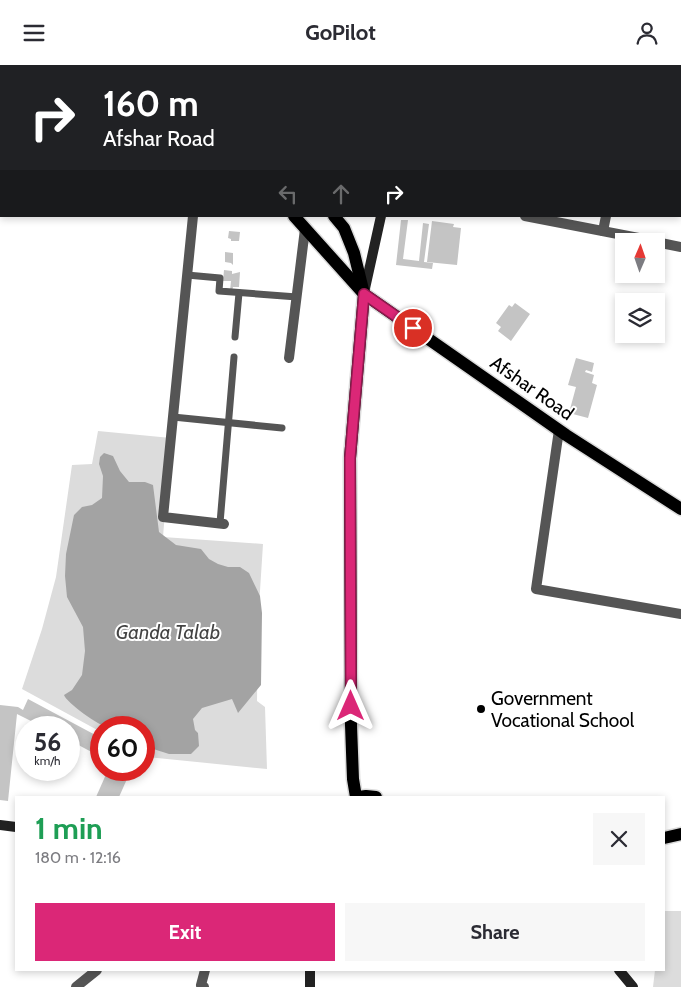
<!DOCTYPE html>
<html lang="en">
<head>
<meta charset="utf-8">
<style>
	:root { --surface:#fff; --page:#f7f7f7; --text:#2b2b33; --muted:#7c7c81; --accent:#db2777 }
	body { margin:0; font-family:Cabin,sans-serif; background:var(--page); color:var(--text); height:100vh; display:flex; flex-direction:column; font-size:19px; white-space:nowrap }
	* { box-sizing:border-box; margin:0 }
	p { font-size:16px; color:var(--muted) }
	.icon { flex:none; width:28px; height:28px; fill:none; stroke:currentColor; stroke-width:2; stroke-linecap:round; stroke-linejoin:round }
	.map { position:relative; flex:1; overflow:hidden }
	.details { position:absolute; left:15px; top:731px; width:650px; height:175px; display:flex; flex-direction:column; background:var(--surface); border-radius:0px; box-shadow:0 2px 8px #0003 }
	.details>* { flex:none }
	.guide { position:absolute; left:0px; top:0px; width:681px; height:152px; box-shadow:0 2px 8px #0003; background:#202124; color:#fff; overflow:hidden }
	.needle { width:32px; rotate:2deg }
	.controls { position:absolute; left:615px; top:168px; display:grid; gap:10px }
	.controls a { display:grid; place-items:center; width:50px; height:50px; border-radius:0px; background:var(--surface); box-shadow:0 2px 8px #0003; font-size:25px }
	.speed { position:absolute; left:15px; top:651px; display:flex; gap:10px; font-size:25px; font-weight:700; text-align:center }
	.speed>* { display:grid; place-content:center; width:65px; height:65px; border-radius:50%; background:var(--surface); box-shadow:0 2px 8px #0003; line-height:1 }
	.speed small { font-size:12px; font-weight:400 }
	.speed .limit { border:8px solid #d22; background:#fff; color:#111 }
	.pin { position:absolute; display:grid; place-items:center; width:42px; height:42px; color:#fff; margin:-21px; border:2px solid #fff; border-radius:50%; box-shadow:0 1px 5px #0007 }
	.me { position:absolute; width:55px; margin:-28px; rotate:0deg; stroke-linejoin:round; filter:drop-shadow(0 0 4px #0008) }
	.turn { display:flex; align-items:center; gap:18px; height:105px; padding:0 20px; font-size:22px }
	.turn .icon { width:65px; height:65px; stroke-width:2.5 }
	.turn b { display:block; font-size:35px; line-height:42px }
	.lanes { display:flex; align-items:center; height:48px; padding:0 20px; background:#0003; justify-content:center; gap:25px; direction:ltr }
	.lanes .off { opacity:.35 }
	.round { display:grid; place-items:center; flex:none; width:52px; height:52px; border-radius:0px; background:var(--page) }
	.summary { display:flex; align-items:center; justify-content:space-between; height:85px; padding:0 20px }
	h1 { font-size:30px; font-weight:800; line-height:38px; color:#1e9e55 }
	.action { display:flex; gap:10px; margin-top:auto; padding:10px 20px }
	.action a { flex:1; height:58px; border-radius:0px; background:var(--accent); color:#fff; font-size:20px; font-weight:800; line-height:58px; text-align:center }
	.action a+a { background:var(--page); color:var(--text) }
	header { display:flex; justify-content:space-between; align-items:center; height:65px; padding:0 20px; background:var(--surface); font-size:22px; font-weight:800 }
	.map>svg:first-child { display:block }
	.green { fill:#dcdcdc }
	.water { fill:#a3a3a3 }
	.building { fill:#c4c4c4 }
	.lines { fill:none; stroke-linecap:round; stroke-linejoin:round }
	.primary-casing { stroke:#dbdbdb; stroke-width:15 }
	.lane { stroke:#555; stroke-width:7 }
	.street { stroke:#555; stroke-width:10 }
	.secondary { stroke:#222; stroke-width:10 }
	.primary { stroke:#000; stroke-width:12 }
	.route-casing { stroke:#8e194d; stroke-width:12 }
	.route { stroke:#db2777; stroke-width:9 }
	.poi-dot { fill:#000; stroke:#fff; stroke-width:2 }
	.labels { text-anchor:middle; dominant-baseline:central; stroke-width:4; stroke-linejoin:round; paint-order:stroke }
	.street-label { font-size:19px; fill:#000; stroke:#fff }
	.poi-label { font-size:19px; fill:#000; stroke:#fff; text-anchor:start }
	.water-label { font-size:20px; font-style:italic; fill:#444; stroke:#fff }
</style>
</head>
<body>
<header><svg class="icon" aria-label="menu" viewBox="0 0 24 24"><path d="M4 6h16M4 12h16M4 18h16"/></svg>GoPilot<svg class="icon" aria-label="person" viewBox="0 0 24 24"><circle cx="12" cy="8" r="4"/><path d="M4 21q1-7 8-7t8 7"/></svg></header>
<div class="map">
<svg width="681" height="922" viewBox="0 0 681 922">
	<rect width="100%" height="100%" fill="#fff"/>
	<g class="green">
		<path d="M98 366 171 373 163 472 263 479 258 557 257 636 265 642 267 704 147 692 144 690V662H101V667L22 624 42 564 56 512 72 400 92 399Z"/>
		<path d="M664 846H681V922H653L655 905H664Z"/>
	</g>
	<path class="water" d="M104 388 113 391 120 406 129 417H145L153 420 159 467 176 480 201 484 209 494 218 499 228 502H240L249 508 260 531 262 548 261 620 238 648 232 634 202 643 193 654 195 665 198 668 199 681 191 689H169L144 681V662C132 662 119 664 108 662 100 662 66 637 64 630L72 625 82 610 85 586 83 562 67 532 65 511 66 489 74 450 82 442 92 440 102 433 103 411 99 399 100 392Z"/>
	<g class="building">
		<path d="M401 155H408L403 194 419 196 423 158 429 159 424 197 433 198 432 204 396 200Z"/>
		<path d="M432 156 454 159 453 162 461 163 457 200 427 197Z"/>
		<path d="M229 166 240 167 239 176H231V174L228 173Z"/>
		<path d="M225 187 233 188V200L231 198 225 197Z"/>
		<path d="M224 205 232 206V209L240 207 239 222H233L232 226H230L231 216H223Z"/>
		<path d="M515 238 530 249 511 276 498 266 501 262 496 258 509 240 512 242Z"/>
		<path d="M576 293 594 298 592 307 586 305 585 307 594 310 592 318 597 320 588 353 569 348 576 322 568 320Z"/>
		<path d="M28 634 101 673V692L69 675V662H43L17 649 8 736 0 735V640L18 642 23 645Z"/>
		<path d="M108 705H131L119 732H96Z"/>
	</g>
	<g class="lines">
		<defs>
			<g id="primary">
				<path d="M160 0 161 1"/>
				<path d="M203 0 204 1"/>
				<path d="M294 151 364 229 566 370 681 444"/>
				<path d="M334 151 344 163 354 188 364 229 350 393 351 660 353 714 356 732"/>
				<path d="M359 732 366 731 376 732"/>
				<path d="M664 773 681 769"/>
			</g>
		</defs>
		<use href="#primary" class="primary-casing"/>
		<g class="lane">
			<path d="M187 210 220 213 219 226 297 232"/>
			<path d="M235 272 239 228"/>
			<path d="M173 352 282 363"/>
			<path d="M220 458 234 292"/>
		</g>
		<g class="street">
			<path d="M635 1 636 0"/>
			<path d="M193 151 163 452 224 459"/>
			<path d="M525 151 654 176"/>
			<path d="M603 166 606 151"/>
			<path d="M656 177 681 182"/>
			<path d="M289 293 305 164"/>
			<path d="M559 365 536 524 681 549"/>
			<path d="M76 922 97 905"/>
			<path d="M204 922 201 920 205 905"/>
		</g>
		<g class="secondary">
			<path d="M398 1V0"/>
			<path d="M364 228 381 151"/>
			<path d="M0 760 16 762"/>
			<path d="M619 905 633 922"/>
			<path d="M310 922V905"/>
		</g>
		<use href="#primary" class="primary"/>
	</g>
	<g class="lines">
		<defs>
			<path id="route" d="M351 641 350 393 364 229 413 263"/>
		</defs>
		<use href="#route" class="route-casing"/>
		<use href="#route" class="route"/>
	</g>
	<circle class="poi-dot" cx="481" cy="644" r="5"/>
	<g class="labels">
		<g class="street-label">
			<text transform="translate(532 323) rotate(35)">Afshar Road</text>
		</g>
		<g class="poi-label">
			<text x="491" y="633">Government<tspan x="491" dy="22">Vocational School</tspan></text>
		</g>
		<g class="water-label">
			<text x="168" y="567">Ganda Talab</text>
		</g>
	</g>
</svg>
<div class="controls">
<a><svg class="needle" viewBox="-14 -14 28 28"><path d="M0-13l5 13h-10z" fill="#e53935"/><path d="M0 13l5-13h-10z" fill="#7c7c81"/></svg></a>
<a><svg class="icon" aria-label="layers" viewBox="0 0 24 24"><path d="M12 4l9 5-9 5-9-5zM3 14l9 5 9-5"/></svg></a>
</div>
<div class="speed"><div>56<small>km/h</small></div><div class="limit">60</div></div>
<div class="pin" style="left:413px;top:263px;background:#d93025"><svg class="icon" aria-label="arrive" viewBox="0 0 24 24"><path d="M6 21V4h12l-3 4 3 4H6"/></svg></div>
<svg class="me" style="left:351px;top:641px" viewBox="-20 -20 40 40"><path d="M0-17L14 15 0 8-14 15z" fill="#db2777" stroke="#fff" stroke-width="4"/></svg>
<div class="guide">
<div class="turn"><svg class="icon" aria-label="right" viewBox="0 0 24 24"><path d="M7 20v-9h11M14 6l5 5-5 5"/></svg><div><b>160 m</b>Afshar Road</div></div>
<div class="lanes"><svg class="icon off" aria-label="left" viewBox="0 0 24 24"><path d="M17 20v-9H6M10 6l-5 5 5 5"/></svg><svg class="icon off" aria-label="ahead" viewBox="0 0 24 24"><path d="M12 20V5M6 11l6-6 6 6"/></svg><svg class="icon" aria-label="right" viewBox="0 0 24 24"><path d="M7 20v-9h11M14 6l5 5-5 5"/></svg></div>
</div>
<section class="details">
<div class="summary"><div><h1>1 min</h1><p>180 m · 12:16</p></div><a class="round"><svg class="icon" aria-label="close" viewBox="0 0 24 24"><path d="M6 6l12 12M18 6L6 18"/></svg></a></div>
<div class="action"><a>Exit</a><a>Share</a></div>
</section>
</div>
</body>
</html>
